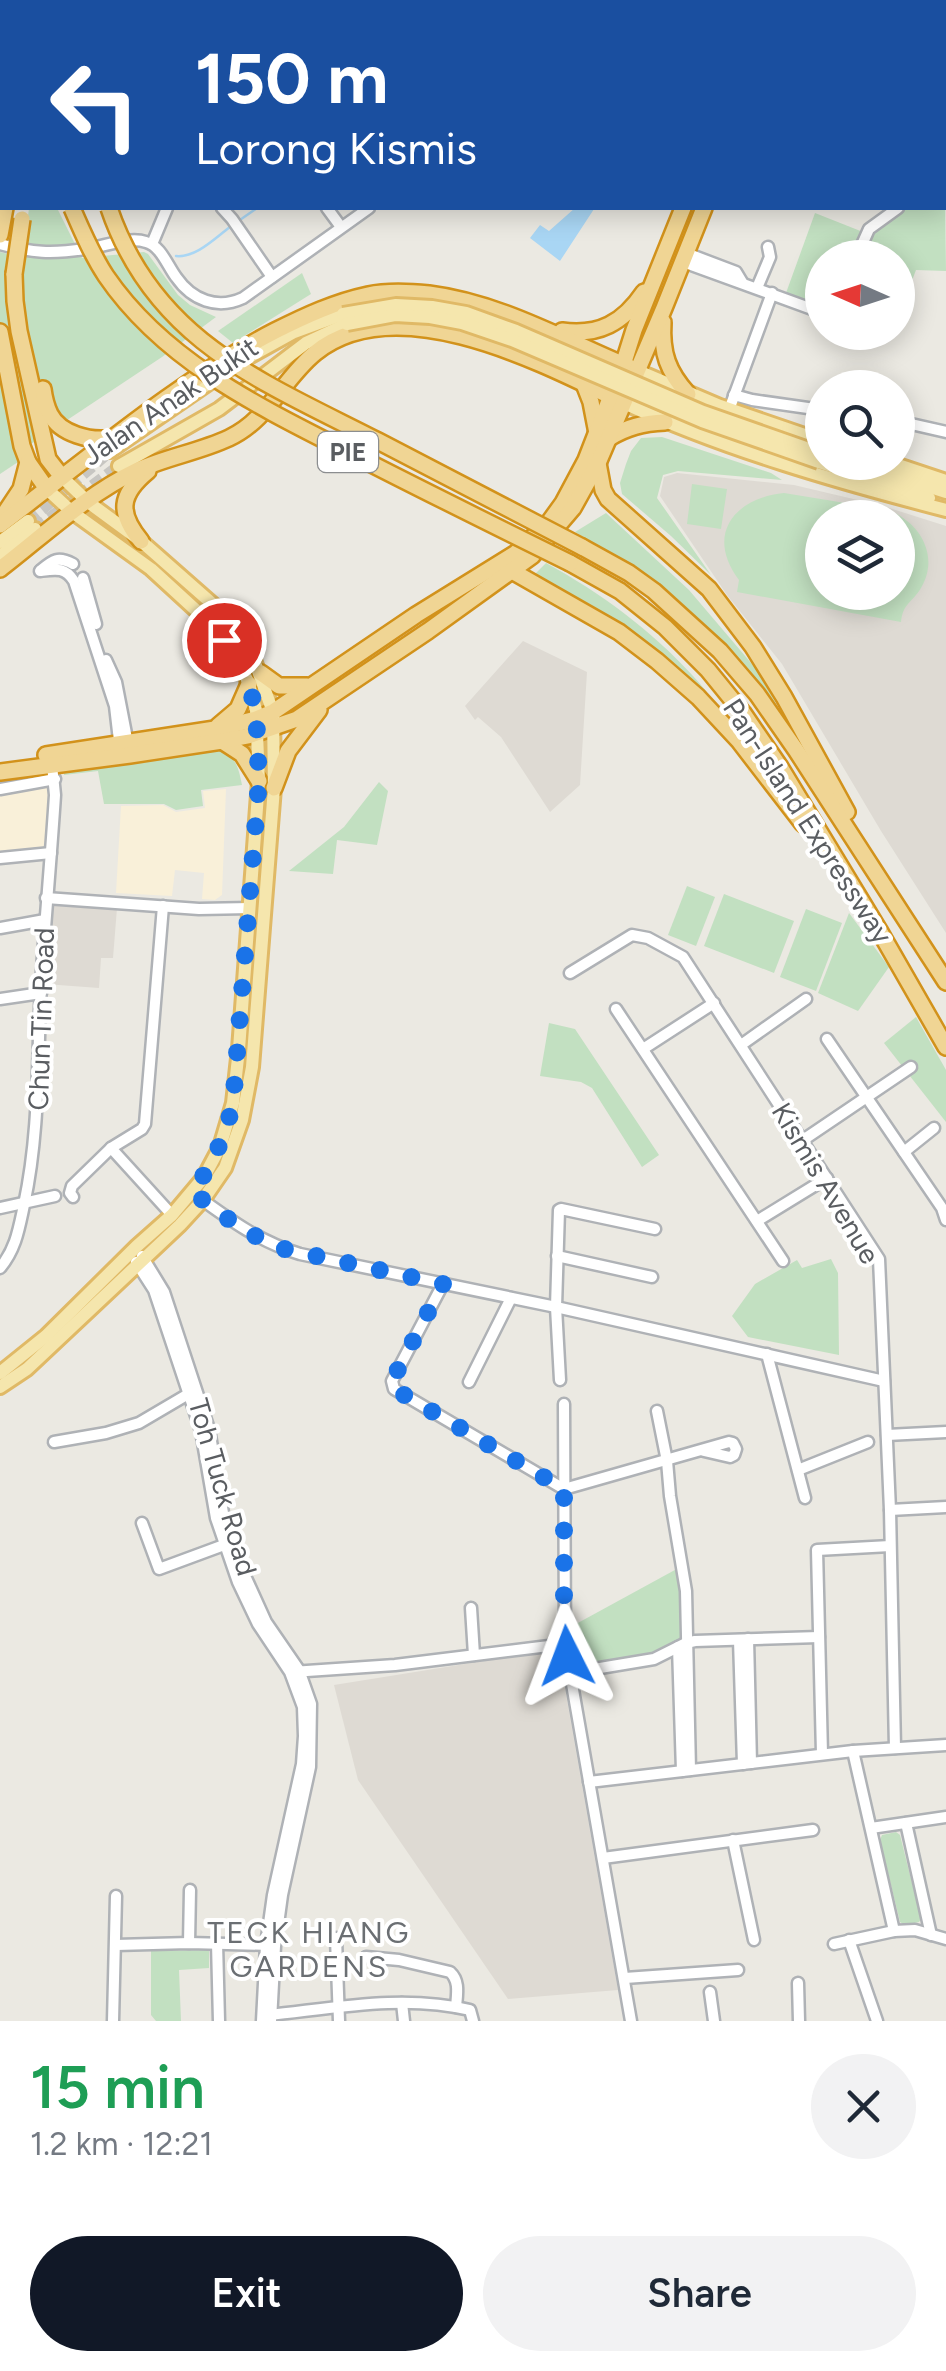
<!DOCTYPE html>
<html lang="en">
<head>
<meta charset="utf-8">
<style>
	:root { --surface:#fff; --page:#f2f2f3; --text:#1f2937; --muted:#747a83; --accent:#111827 }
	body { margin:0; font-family:Figtree,sans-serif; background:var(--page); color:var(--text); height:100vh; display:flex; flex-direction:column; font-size:38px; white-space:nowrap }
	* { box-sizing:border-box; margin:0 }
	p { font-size:32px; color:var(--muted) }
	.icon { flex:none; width:55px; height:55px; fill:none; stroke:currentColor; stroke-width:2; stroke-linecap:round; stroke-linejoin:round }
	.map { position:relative; height:2021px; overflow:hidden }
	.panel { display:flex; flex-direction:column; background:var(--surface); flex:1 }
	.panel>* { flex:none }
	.hud { position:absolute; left:0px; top:0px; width:948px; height:210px; box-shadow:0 5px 25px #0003; background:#1a4fa0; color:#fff; overflow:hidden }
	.needle { width:65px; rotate:273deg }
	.tools { position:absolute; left:805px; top:240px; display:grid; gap:20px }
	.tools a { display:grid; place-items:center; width:110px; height:110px; border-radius:50%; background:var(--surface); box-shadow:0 5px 25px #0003; font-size:50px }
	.pin { position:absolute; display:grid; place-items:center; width:85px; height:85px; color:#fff; margin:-42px; border:5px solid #fff; border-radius:50%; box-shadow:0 2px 10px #0007 }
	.me { position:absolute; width:110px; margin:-55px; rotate:357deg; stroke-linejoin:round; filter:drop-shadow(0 0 8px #0008) }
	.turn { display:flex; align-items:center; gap:35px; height:210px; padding:0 30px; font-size:45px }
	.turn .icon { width:130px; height:130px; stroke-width:2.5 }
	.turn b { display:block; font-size:70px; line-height:85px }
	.round { display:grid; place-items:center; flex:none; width:105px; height:105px; border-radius:52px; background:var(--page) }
	.head { display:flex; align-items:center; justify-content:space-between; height:170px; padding:0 30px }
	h1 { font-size:60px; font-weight:600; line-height:75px; color:#1e9e55 }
	.button { display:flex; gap:20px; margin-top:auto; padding:20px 30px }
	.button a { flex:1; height:115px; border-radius:60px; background:var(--accent); color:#fff; font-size:40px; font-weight:600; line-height:115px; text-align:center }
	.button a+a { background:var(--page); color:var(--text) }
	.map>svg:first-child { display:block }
	.commercial { fill:#f9f0d9 }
	.education { fill:#dedad3; fill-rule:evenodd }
	.green { fill:#c2e0c1; fill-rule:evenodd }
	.water { fill:#a9d6f4 }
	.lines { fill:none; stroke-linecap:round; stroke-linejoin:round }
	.stream { stroke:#a9d6f4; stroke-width:2.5 }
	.canal { stroke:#a9d6f4; stroke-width:8 }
	.major-tunnel { stroke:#c7c6c2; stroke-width:12; stroke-dasharray:12 6; stroke-linecap:butt }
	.minor-casing { stroke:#afb2b6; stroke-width:15 }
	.major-casing { stroke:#e0b966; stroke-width:18 }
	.highway-casing { stroke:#d2921b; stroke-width:20 }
	.minor { stroke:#fff; stroke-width:10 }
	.major { stroke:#f5e6ad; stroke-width:12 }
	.highway { stroke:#f0d594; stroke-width:15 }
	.major-bridge-casing { stroke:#e0b966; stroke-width:18; stroke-linecap:butt }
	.highway-bridge-casing { stroke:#d2921b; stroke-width:20; stroke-linecap:butt }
	.major-bridge { stroke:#f5e6ad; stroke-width:12 }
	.highway-bridge { stroke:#f0d594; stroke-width:15 }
	.route { stroke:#1a73e8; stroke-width:18; stroke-dasharray:0 32.4 }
	.labels { text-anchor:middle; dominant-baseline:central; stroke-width:8; stroke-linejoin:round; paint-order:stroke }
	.shield { fill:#fff; stroke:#8c8e90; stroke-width:2.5 }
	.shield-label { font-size:25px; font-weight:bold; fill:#5a5d61 }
	.street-label { font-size:28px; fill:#5a5d61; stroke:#fff }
	.neighbourhood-label { font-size:30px; letter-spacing:2.5px; fill:#6b6f73; stroke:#fff }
</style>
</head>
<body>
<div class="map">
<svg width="946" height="2021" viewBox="0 0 946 2021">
	<rect width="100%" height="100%" fill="#ebe9e2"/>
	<g class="commercial">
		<path d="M50 784 48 855 0 861V791Z"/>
		<path d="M226 789 222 895 215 900 202 899 204 873 175 870 172 896 116 893 121 806 163 805 176 812 205 808 203 791Z"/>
	</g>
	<g class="education">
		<path d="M677 473 794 485 883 506 946 526V933L881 831 782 664 727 595 660 496 664 477ZM822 518H898V592H822Z"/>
		<path d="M523 641 587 672 580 785 550 812 501 737 478 717 475 720 465 706Z"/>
		<path d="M51 904 117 908 113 958H101L99 988 45 984Z"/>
		<path d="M558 1649 618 1990 508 1999 358 1780 334 1685Z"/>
	</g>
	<g class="green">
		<path d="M945 205 946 271 916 270 898 317V258H863L871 232 905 208H945Z"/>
		<path d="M29 208H57L82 258 144 252 148 254 178 295 190 305 216 317 162 357 19 452 21 460 0 474V252L23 258Z"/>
		<path d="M815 213 863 232 852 257 822 258V295L813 303 786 293Z"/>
		<path d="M302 273 311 294 233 343 218 331Z"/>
		<path d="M662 437 771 473 782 480 678 471 663 475 657 498 711 575 671 536 622 494 620 483 626 464 631 451 641 438Z"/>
		<path d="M692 484 727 489 721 529 687 524Z"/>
		<path d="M784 493 888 510C920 522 940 556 921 588 912 603 903 603 901 622L737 592 739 580C705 535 734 498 784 493ZM822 518H898V592H822Z"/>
		<path d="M606 513 689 590 757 670 791 730 638 570 575 532Z"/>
		<path d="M546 563C601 593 651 630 693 676 709 693 722 713 735 732L691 684 532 577Z"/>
		<path d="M225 749C236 760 239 769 242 785L201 790 203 806 176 810 164 804H104L98 771 64 775V769L73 763Z"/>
		<path d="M379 782 388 791 377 845 337 840 333 874 289 871 344 827Z"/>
		<path d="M687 886 715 897 696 946 668 935Z"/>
		<path d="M724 894 794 921 774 973 704 946Z"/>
		<path d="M806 909 842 923 816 991 780 977Z"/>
		<path d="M849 913 889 967 858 1011 818 993Z"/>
		<path d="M916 1017 946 1070V1122L884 1043Z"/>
		<path d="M549 1023 575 1029 659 1155 642 1167 592 1088 581 1082 540 1076Z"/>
		<path d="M831 1259 838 1273 839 1355 748 1337 732 1316 755 1284 797 1260 802 1268Z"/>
		<path d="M684 1565 687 1642 656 1657 570 1673 565 1630Z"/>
		<path d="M896 1832 900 1835 921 1919 919 1922 905 1925 900 1922 880 1840 882 1835Z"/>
		<path d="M209 1950V1968L179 1970 181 2021H156L151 2015V1951Z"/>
	</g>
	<path class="water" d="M575 208 594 209 560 261 530 238 540 225 549 231Z"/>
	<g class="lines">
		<g class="stream">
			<path d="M378 0H380"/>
			<path d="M498 2 501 0"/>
			<path d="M237 222 257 208"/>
			<path d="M176 256C196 258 215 238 230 227"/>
		</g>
		<path class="canal" d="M773 2 774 0"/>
		<g class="major-tunnel">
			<path d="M28 521 110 451"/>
			<path d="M35 529 119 466"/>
		</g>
		<defs>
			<g id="minor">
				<path d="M115 0 117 2"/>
				<path d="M243 0 246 2"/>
				<path d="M448 2 450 0"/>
				<path d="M945 202H946"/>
				<path d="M222 208 232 219 272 277"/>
				<path d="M327 208 341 227"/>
				<path d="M0 244C33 253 51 254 85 249 103 247 129 236 146 242 161 246 167 265 176 277 192 300 217 310 243 298L369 208"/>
				<path d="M152 244 167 208"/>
				<path d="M686 253 736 272 742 282"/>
				<path d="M856 258 869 229 898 208"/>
				<path d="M683 262 812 309 822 300"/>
				<path d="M757 288 770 257 768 247"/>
				<path d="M734 395 752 400 822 410"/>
				<path d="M729 410 772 293"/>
				<path d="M898 421 946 432"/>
				<path d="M41 570C53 560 58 556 73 564"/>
				<path d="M40 571C56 569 65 567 74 581L115 706 120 749"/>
				<path d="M83 578 96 624"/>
				<path d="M106 660 116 682 128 744"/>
				<path d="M0 789 55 779"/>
				<path d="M0 858 51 853"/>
				<path d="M46 898 199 909 250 908"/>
				<path d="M0 928 45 920"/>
				<path d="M570 973 632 935 648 938 683 957 879 1259 890 1510 895 1748"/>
				<path d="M0 999 41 993"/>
				<path d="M616 1009 783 1261"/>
				<path d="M827 1039 942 1208 946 1220"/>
				<path d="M741 1045 806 999"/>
				<path d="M643 1049 714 1003"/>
				<path d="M803 1140 911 1067"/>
				<path d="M111 1148 172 1215"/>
				<path d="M904 1152 934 1128"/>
				<path d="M197 1196C230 1220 260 1242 300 1254L556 1307 884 1381"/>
				<path d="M73 1197 70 1193 72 1186 111 1148 142 1129 145 1124 163 906"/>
				<path d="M0 1208 55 1196"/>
				<path d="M757 1221 827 1178"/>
				<path d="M142 1256 164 1292 209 1429 223 1513 246 1578 266 1622 299 1670 311 1704 310 1767 282 1895 275 1946 271 2021"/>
				<path d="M557 1256 652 1277"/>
				<path d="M136 1262 154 1290 201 1431 216 1518 238 1582 258 1624 290 1672 303 1707 304 1736 302 1764 273 1895 266 1945 262 2021"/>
				<path d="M0 1268C16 1249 19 1228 24 1205 40 1130 37 1061 41 985 45 921 51 858 55 795L52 765"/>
				<path d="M443 1284 392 1381 394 1389 564 1489"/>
				<path d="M767 1354 805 1498"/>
				<path d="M560 1380 556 1307 559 1210 561 1209 655 1229"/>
				<path d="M469 1382 511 1298"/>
				<path d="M564 1404 565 1644 631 2021"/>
				<path d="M657 1411 667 1461 670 1496 686 1591 690 1770"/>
				<path d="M887 1435 946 1432"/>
				<path d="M54 1442 106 1433 139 1423 190 1393"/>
				<path d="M798 1470 868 1442"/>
				<path d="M564 1489 729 1442 733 1443 736 1449 734 1455 730 1457 704 1451"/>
				<path d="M890 1510 946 1507"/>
				<path d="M142 1523 159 1569 224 1545"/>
				<path d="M471 1608 474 1655"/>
				<path d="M748 1639 751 1763"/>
				<path d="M739 1640 743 1764"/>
				<path d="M678 1647 682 1771"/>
				<path d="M292 1672 395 1665 565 1644"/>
				<path d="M570 1673 654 1659 686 1643 695 1641 819 1637"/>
				<path d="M853 1751 894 1931"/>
				<path d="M822 1754 817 1550 890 1546"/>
				<path d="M589 1782 853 1751 946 1745"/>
				<path d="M906 1823 931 1935"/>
				<path d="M871 1828 946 1817"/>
				<path d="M733 1840 754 1940"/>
				<path d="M603 1858 813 1830"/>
				<path d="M336 1938 339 2021"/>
				<path d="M849 1940 877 2021"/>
				<path d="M189 1943 190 1890"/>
				<path d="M217 1943 219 2021"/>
				<path d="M834 1944 894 1931 915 1930 946 1939"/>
				<path d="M116 1945 189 1943 270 1945"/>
				<path d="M366 1957 399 1960 450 1972C460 1981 457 1994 456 2007"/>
				<path d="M625 1978 738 1970"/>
				<path d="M798 1983 799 2021"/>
				<path d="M710 1992 714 2021"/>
				<path d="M402 2003 404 2021"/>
				<path d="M269 2015C335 2008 404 1994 470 2010L473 2021"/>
				<path d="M113 2021 116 1896"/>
			</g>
			<g id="major">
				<path d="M638 371 720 406 822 441"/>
				<path d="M624 403C726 450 838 482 946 510"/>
				<path d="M110 451 238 363 294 332 343 314"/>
				<path d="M819 462 929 498"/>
				<path d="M852 462 946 492"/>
				<path d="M889 462 946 481"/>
				<path d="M119 466 219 409 306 343 347 324"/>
				<path d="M0 542 28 521"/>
				<path d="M0 556 35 529"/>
				<path d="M0 1373 46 1336 137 1246 172 1215 204 1177 220 1147 233 1103 239 1049 259 781 256 710 249 684 236 656 211 624 151 569 72 512 47 489"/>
				<path d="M0 1387 27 1369 180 1225 203 1200 225 1168 242 1120 252 1067 274 788 273 712 250 649 234 628 216 607 141 541 88 502 62 477"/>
			</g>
			<g id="highway">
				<path d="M16 0V2"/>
				<path d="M34 0V2"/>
				<path d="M54 0V2"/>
				<path d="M761 2 762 0"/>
				<path d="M793 2 795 0"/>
				<path d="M0 23 2 33"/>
				<path d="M0 235 5 208"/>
				<path d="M14 274 15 301 19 331 48 459 62 477"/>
				<path d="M663 322C661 353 668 372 688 394"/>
				<path d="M562 331C599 336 623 323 644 292"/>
				<path d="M0 332 22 446 28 462 47 489"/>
				<path d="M584 384 591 402 597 433"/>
				<path d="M43 389C44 397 46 406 50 414 60 434 91 442 112 438"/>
				<path d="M609 438C627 427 643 423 665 422"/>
				<path d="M598 463 603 490 608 499 709 589 753 647 784 697 847 812"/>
				<path d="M3 516 21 489 28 462"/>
				<path d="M0 525C89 458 176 382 275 331 305 316 335 302 368 295 387 291 409 292 429 294 500 303 564 340 629 367"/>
				<path d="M141 541C118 513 119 495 148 471"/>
				<path d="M582 547 629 573 654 591 720 651 757 694 796 750 946 982"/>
				<path d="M570 563 620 591 665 627 708 670 743 713 780 767 880 932 946 1047"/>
				<path d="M0 569C43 536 86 495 136 471 166 457 199 452 229 438 268 420 283 379 315 353 395 288 538 361 616 399"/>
				<path d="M512 571 619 632 657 661 698 697 739 741 803 824"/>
				<path d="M261 673 279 686H307"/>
				<path d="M218 726 238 709 249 684"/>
				<path d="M222 741 242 754 259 781"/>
				<path d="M46 755 215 729 256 719 273 712 416 615 516 553 550 521 563 503 586 460 623 365 634 330 683 208"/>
				<path d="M0 772 130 755 222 741 248 736 297 719 428 631 532 556 573 508 598 463 664 308 704 208"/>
				<path d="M274 788 288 751 319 710"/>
			</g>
		</defs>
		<use href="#minor" class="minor-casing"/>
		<use href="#major" class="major-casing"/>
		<use href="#highway" class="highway-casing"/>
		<use href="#minor" class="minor"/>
		<use href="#major" class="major"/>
		<use href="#highway" class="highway"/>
		<defs>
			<g id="major-bridge">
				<path d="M343 314 396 305 432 307 466 313 516 331 703 412 820 453"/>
				<path d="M347 324 395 315 430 317 462 323 512 340 702 421 819 462"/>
			</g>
			<g id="highway-bridge">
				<path d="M72 208C82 231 92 255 106 276 166 364 266 410 358 457 428 493 499 528 570 563"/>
				<path d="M109 208C154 341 263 382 378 441 446 477 514 512 582 547"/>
				<path d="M14 274 22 219"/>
			</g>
		</defs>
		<use href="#major-bridge" class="major-bridge-casing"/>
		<use href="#highway-bridge" class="highway-bridge-casing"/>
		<use href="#major-bridge" class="major-bridge"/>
		<use href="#highway-bridge" class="highway-bridge"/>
	</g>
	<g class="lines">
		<path class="route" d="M224 640 236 656 245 673 256 710 259 781 233 1103C225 1137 213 1164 192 1192L243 1230 280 1248 443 1284 392 1381 394 1389 564 1489V1630L567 1656"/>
	</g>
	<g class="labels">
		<rect class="shield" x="318" y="432" width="60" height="40" rx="8"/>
		<g class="shield-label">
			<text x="348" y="452">PIE</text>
		</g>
		<g class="street-label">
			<text transform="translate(170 401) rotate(-34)">Jalan Anak Bukit</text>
			<text transform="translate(808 821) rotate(57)">Pan-Island Expressway</text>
			<text transform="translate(41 1019) rotate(-88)">Chun Tin Road</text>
			<text transform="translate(826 1183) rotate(59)">Kismis Avenue</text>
			<text transform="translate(223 1487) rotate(74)">Toh Tuck Road</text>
		</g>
		<g class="neighbourhood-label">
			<text x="309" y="1932">TECK HIANG<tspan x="309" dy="34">GARDENS</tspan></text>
		</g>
	</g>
</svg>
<div class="tools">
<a><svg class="needle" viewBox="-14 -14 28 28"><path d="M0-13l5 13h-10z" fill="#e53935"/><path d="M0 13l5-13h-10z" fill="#747a83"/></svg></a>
<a><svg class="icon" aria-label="search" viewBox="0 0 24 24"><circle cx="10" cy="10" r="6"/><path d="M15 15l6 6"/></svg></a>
<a><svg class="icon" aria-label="layers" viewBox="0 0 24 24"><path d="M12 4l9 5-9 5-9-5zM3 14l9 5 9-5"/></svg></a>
</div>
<div class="pin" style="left:224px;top:640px;background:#d93025"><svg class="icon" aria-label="arrive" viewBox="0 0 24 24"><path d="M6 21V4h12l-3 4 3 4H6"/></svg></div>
<svg class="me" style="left:567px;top:1656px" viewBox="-20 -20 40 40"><path d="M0-17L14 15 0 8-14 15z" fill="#1a73e8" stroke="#fff" stroke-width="4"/></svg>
<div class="hud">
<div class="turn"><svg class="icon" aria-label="left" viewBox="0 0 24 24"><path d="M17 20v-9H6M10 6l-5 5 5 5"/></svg><div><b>150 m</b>Lorong Kismis</div></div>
</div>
</div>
<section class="panel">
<div class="head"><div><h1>15 min</h1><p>1.2 km · 12:21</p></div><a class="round"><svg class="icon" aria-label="close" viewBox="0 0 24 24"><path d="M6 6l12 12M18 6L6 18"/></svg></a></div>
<div class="button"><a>Exit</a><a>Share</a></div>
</section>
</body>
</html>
